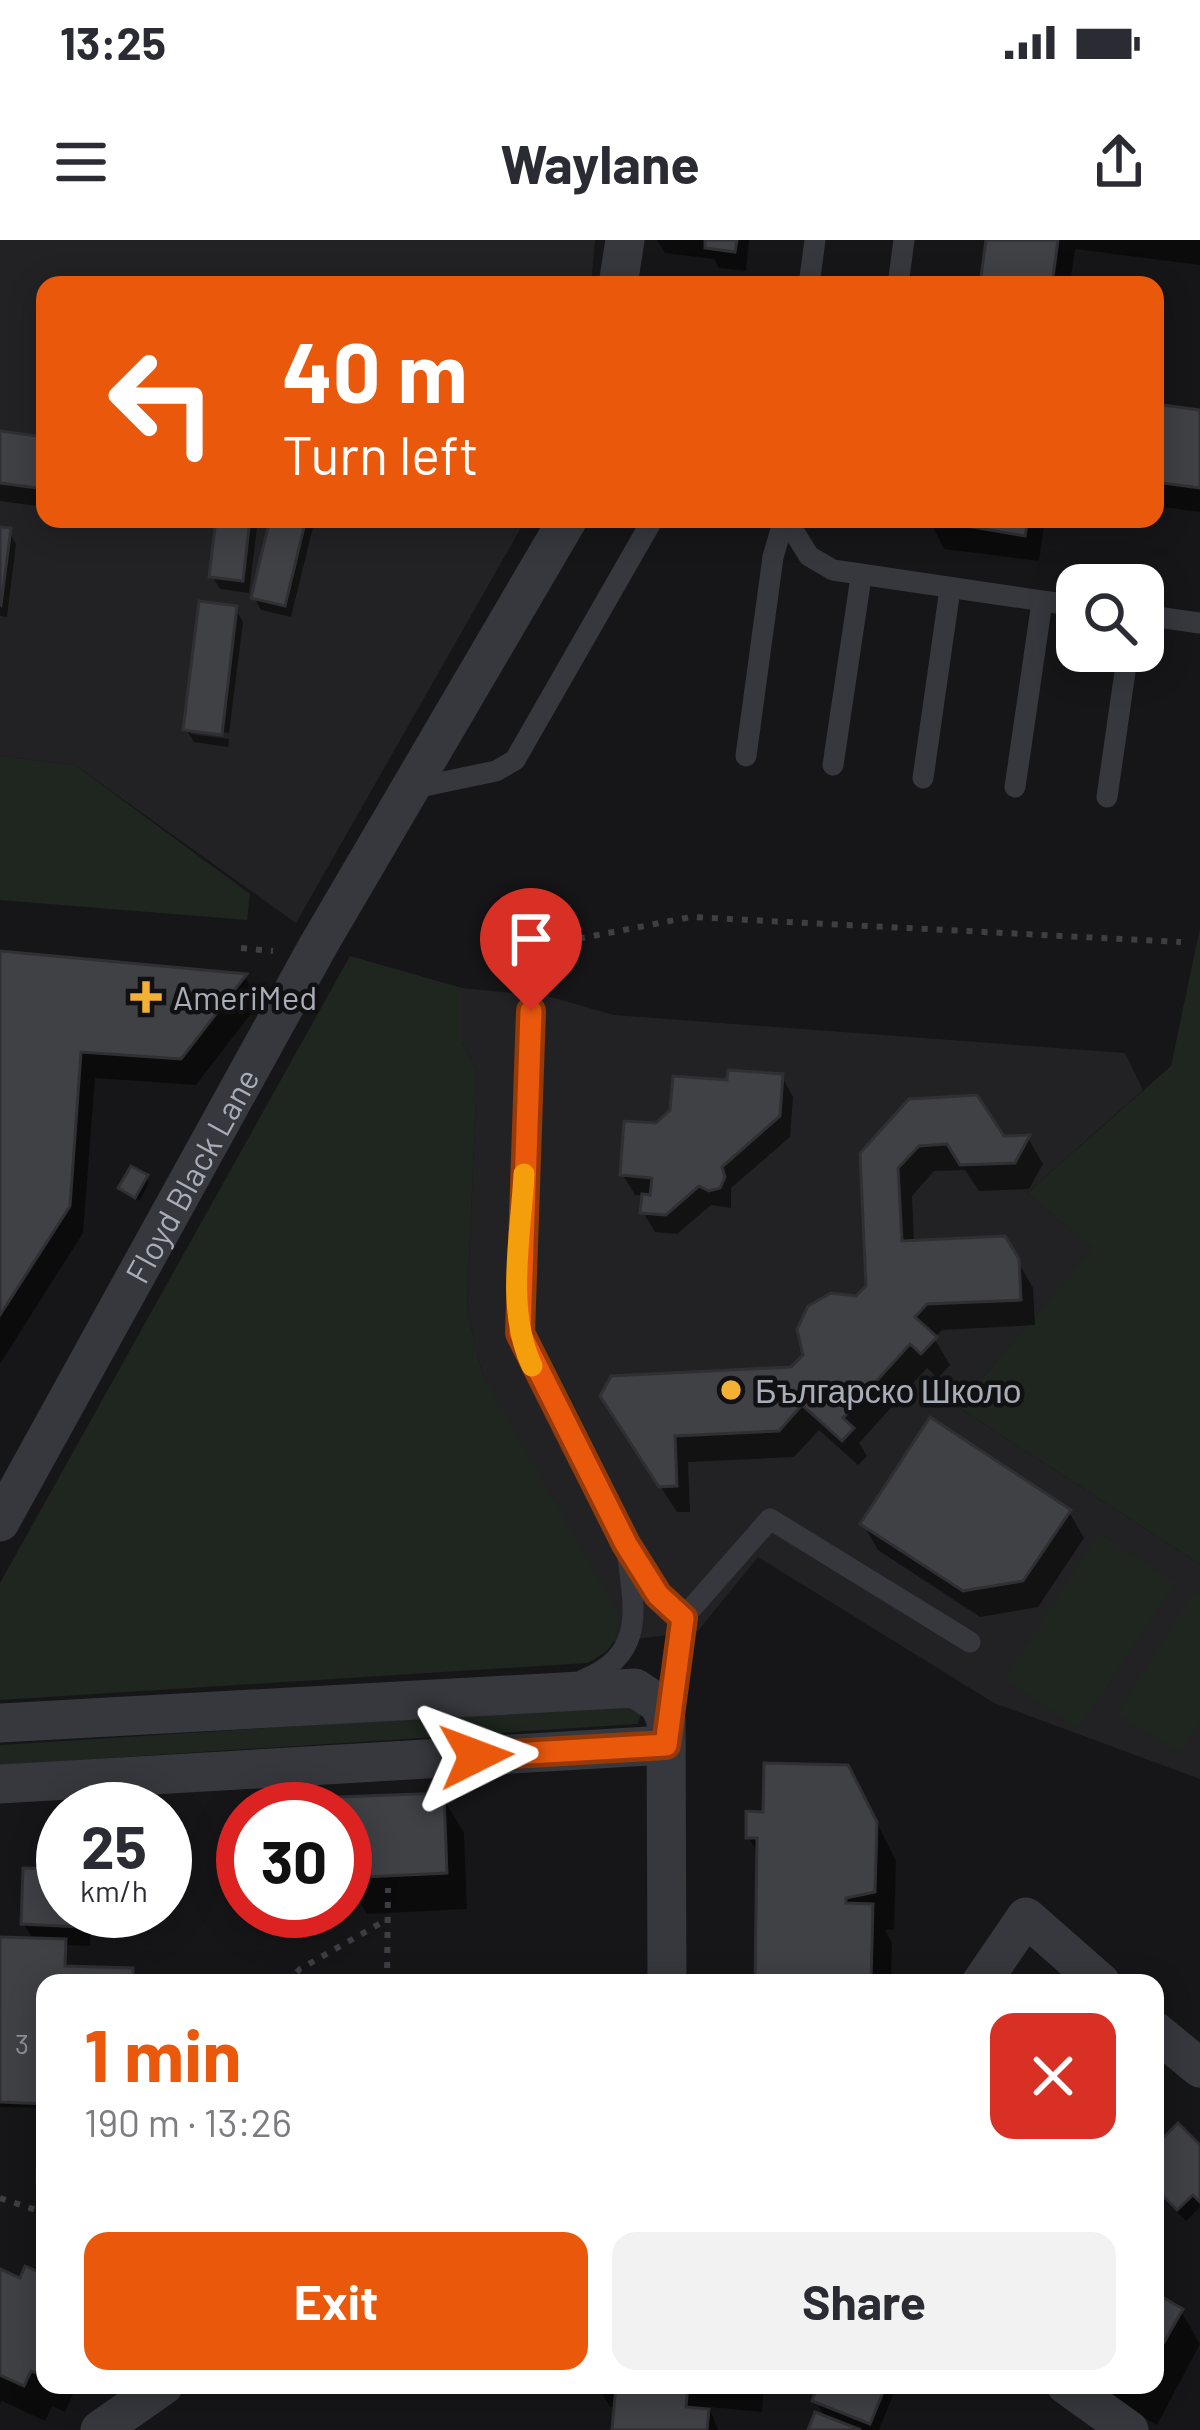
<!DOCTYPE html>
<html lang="en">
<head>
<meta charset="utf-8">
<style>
	:root { --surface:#fff; --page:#f2f2f3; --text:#2b2b33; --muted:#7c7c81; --accent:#ea580c }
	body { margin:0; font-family:Barlow,sans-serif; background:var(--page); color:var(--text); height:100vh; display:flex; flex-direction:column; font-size:45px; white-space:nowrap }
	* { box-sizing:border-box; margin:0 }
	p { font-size:39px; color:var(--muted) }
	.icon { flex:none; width:66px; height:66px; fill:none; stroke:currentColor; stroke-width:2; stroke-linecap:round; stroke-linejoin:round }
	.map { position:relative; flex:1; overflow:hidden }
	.sheet { position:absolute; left:36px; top:1734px; width:1128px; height:420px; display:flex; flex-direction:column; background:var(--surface); border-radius:24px; box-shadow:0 6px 30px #0003 }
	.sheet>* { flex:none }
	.top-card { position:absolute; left:36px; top:36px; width:1128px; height:252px; border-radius:24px; box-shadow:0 6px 30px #0003; background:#ea580c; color:#fff; overflow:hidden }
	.buttons { position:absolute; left:1056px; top:324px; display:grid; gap:24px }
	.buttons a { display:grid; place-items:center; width:108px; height:108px; border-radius:24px; background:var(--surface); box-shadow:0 6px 30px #0003; font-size:60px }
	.speed { position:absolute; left:36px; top:1542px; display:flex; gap:24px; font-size:60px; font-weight:700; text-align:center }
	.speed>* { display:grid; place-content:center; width:156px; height:156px; border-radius:50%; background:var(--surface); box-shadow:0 6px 30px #0003; line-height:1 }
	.speed small { font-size:30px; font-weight:400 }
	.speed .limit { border:18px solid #d22; background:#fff; color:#111 }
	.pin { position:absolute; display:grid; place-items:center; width:102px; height:102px; color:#fff; margin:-123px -51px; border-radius:50% 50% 50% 0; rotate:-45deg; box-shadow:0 0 12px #0007 }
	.pin .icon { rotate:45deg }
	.me { position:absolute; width:132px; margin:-66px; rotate:87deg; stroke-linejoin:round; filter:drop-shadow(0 0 9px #0008) }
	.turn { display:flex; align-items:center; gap:42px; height:252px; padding:0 48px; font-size:54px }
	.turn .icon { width:156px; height:156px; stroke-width:2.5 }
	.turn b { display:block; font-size:84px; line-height:102px }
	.round { display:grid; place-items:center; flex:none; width:126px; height:126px; border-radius:24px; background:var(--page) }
	.head { display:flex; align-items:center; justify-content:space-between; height:204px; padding:0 48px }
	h1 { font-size:72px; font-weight:700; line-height:90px; color:var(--accent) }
	.button { display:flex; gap:24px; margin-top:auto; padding:24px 48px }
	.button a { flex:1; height:138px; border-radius:24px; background:var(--accent); color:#fff; font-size:48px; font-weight:700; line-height:138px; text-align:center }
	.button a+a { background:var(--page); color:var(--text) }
	.status { display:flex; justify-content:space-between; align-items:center; height:84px; padding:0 60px; background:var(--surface); direction:ltr }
	.status svg { height:33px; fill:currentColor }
	header { display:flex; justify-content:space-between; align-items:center; height:156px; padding:0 48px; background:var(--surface); font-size:54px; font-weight:700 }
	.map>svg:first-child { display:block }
	.built { fill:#222225 }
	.green { fill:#1e261f }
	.shadow { fill:#0007 }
	.building { fill:#404145; stroke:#303034; stroke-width:3 }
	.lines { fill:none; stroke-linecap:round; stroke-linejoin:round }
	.path { stroke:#3d3f44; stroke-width:6; stroke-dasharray:6 9; stroke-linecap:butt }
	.lane { stroke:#37383d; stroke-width:21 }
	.street { stroke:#37383d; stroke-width:39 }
	.route-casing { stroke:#983908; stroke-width:30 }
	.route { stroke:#ea580c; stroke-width:21 }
	.slow { stroke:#f59e0b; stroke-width:21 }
	.poi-dot { fill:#f2b134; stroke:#111113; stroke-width:4.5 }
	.labels { text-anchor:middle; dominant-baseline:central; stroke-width:9; stroke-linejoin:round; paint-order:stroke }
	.number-label { font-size:27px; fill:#8e929b }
	.poi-label { font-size:33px; fill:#a8adb8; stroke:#111113; text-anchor:start }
	.street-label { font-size:33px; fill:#a8adb8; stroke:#111113 }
</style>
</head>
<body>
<div class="status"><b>13:25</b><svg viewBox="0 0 49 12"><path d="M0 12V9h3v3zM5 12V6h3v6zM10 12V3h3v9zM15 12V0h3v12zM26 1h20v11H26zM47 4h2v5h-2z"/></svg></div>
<header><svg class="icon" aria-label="menu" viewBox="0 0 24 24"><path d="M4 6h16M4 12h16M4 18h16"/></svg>Waylane<svg class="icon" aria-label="share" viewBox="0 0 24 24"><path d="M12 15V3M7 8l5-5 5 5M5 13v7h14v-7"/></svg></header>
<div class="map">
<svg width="1200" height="2190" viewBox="0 0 1200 2190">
	<rect width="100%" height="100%" fill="#161618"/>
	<g class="built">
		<path d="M0 0H595L591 45H45V279H526L296 683 75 525 0 516Z"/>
		<path d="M462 748 551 757 614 775 1125 813 1143 850 1027 953 1094 1008 958 1167 1200 1324V1539L994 1463 758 1317 698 1391 614 1402 482 1133 467 1070 477 832 462 802Z"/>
	</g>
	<g class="green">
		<path d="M0 516 75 525 250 654 247 680 0 660Z"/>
		<path d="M1200 688V1324L958 1167 1093 1008 1027 953 1171 826Z"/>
		<path d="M350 716 462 748V802L477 832 467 1070 482 1133 616 1370C620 1399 613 1411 587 1423L0 1460V1343Z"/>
		<path d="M1099 1293 1175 1343 1079 1489 1004 1439Z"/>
		<path d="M1194 1352 1200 1355V1481L1180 1513 1117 1474Z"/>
		<path d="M629 1465 642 1473 637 1484 0 1525V1505Z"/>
	</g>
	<g class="shadow">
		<path d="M657 0H749L746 31 719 28 714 19 665 13Z"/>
		<path d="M989 0H1200V25L1075 9 1070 45H983Z"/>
		<path d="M1155 167 1200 173V272L1155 266Z"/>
		<path d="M0 194 45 200V267L0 261Z"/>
		<path d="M148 279H205L204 286Z"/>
		<path d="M219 279H258L249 353 220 349 212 336Z"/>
		<path d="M273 279H315L291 377 261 370 254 357Z"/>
		<path d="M929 279H1045L1039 321 944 309Z"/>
		<path d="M0 290 9 291 16 304 7 377 0 376Z"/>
		<path d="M235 368 243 382 229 493 191 488V494L229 499 228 507 194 502 186 489Z"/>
		<path d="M0 714 245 737 260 762 196 845 95 838 83 993 0 1124Z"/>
		<path d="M782 837 793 857 790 897 731 948V968L711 965 677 994 655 992 643 972 644 955H635L623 935 657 886 730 843Z"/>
		<path d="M911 861 1002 899 1028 898 1043 924 1029 949 979 951 965 930 934 931 912 956 914 1004 1017 1020 1033 1048 1035 1085 942 1090 934 1098 950 1125 938 1138 927 1128 859 1203 867 1216 858 1225 819 1190 794 1217 688 1222 690 1272H677L619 1183 793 1130 869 1047Z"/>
		<path d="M146 937 149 943 139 961 125 953 122 948Z"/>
		<path d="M1069 1272 1084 1298 1038 1367 980 1377 878 1310 863 1284Z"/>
		<path d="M442 1556 464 1593 467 1669 367 1674 346 1637 343 1569Z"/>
		<path d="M868 1565 896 1621 894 1689 885 1690 892 1703 891 1743H758L760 1617 749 1598 766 1575Z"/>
		<path d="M63 1632V1671H91L90 1706 63 1705 62 1741 132 1731 135 1743H45V1951L40 1942 42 1868 0 1867V1700L34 1701 24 1684Z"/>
		<path d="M1200 1909V1967L1186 1981 1155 1951V1911Z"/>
		<path d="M0 2032 21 2042 45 2038V2145H77L65 2172 52 2166 45 2181 2 2161 0 2165Z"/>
		<path d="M1155 2056 1181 2071 1200 2104 1157 2185 1087 2145H1155Z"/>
		<path d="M597 2145H764L762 2172 709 2167 718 2190H615L617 2167H610Z"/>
		<path d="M821 2145H897L879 2190H811L826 2179 815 2160Z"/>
	</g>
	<g class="building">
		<path d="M705 0H737L735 12 705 8Z"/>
		<path d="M986 0H1058L1052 45H980Z"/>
		<path d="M1155 164 1200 170V248L1155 242Z"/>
		<path d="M0 191 45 197V249L0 243Z"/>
		<path d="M216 279H250L243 341 209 337Z"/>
		<path d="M270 279H306L285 366 251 358Z"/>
		<path d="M926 279H1028L1025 296Z"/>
		<path d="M0 287 11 288 1 365 0 364Z"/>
		<path d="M199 361 237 366 222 495 183 490Z"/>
		<path d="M0 711 247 734 181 819 81 812 70 966 0 1075Z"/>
		<path d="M728 830 783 834 780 876 722 927 725 937 720 948 709 951 699 946 666 975 640 973 642 954 650 955 652 938 620 935 624 881 656 883 670 870 673 836 727 840Z"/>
		<path d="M977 855 1004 896 1030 895 1015 923 960 925 947 904 919 906 898 928 902 1001 1005 996 1019 1019 1021 1060 927 1064 915 1077 937 1097 921 1114 910 1104 843 1178 854 1188 842 1201 802 1165 779 1191 675 1196 677 1246 659 1247 600 1156 611 1136 791 1127 803 1115 797 1089 808 1066 831 1053 856 1056 866 1046 860 913 909 859Z"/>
		<path d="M131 926 148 935 135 958 118 948Z"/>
		<path d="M930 1177 1071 1270 1023 1341 963 1351 860 1284Z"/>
		<path d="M764 1523 848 1525 877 1582 875 1652 846 1658V1663L873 1664 871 1741 755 1743 757 1598H746V1571L763 1572Z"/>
		<path d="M444 1553 447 1633 345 1638V1569H340V1557Z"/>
		<path d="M23 1628 63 1629V1671H80V1687L21 1684Z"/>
		<path d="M0 1697 66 1699 65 1726 133 1728V1743H45V1864L0 1862Z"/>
		<path d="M39 1870 45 1871V1951L37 1942Z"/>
		<path d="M1178 1883 1200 1905V1962L1193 1955 1177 1970 1155 1948V1906Z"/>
		<path d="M25 2026 45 2035V2135L31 2131 24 2146 0 2135V2029L20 2038Z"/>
		<path d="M1155 2053 1183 2069 1155 2118Z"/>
		<path d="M616 2145H688L686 2167 709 2169 707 2190H612Z"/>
		<path d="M818 2145H886L870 2184 812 2161Z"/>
		<path d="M815 2172 861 2190H808Z"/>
	</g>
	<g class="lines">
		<g class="path">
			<path d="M241 708 273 711"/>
			<path d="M546 748 577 699 691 677 1181 702"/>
			<path d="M286 1743 300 1729 388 1679"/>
			<path d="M387 1743 388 1648"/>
			<path d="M0 1958 45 1973"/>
		</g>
		<g class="lane">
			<path d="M809 45 815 0"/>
			<path d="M898 45 904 0"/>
			<path d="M786 279 809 316 833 330 1077 366"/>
			<path d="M1143 375 1200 383"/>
			<path d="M746 516 773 317 784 279"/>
			<path d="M833 525 861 337"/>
			<path d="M923 538 950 349"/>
			<path d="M1015 547 1042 362"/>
			<path d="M410 549 496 531 515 520 653 279"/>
			<path d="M1107 557 1128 411"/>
			<path d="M531 771 520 1093 626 1304 657 1355 683 1378"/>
			<path d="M583 1440C647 1414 634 1368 627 1310"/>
			<path d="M667 1472 683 1378 770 1279 970 1402"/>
		</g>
		<g class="street">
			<path d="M618 45 625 0"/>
			<path id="s1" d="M0 1282 319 704 568 279"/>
			<path d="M0 1483 635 1448 659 1464 666 1480 667 1743"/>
			<path d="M0 1544 666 1505"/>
			<path d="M981 1743 1026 1677 1101 1743"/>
			<path d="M1155 1791 1200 1828"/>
			<path d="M1066 2145 1129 2190"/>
			<path d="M100 2190 164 2145"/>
		</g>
	</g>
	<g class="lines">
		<defs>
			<path id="route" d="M476 1516 666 1505 683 1378 658 1355 626 1304 520 1093 531 771"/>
		</defs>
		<use href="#route" class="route-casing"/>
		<use href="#route" class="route"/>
		<path class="slow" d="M524 934C521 995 505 1069 532 1126"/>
	</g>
	<g class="poi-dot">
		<path d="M140 739h12v12h12v12h-12v12h-12v-12h-12v-12h12z"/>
		<circle cx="731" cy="1150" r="12"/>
	</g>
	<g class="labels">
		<g class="number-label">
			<text x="22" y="1803">3</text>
		</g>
		<g class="poi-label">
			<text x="173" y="757">AmeriMed</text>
			<text x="755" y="1150">Българско Школо</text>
		</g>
		<g class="street-label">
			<text stroke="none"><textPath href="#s1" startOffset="396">Floyd Black Lane</textPath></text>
		</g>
	</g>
</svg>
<div class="buttons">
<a><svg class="icon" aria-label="search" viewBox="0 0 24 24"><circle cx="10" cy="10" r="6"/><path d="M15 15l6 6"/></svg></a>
</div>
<div class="speed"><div>25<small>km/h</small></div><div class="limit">30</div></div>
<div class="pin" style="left:531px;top:771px;background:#d93025"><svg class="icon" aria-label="arrive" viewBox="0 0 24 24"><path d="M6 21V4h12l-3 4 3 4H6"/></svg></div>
<svg class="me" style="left:476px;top:1516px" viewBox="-20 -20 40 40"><path d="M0-17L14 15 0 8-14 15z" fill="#ea580c" stroke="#fff" stroke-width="4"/></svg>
<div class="top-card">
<div class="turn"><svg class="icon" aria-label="left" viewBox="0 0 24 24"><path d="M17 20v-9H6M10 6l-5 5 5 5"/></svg><div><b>40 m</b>Turn left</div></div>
</div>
<section class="sheet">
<div class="head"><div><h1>1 min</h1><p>190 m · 13:26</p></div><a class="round" style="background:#d93025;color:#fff"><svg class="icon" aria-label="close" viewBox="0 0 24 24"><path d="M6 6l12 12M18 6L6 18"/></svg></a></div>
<div class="button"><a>Exit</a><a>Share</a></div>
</section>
</div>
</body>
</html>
